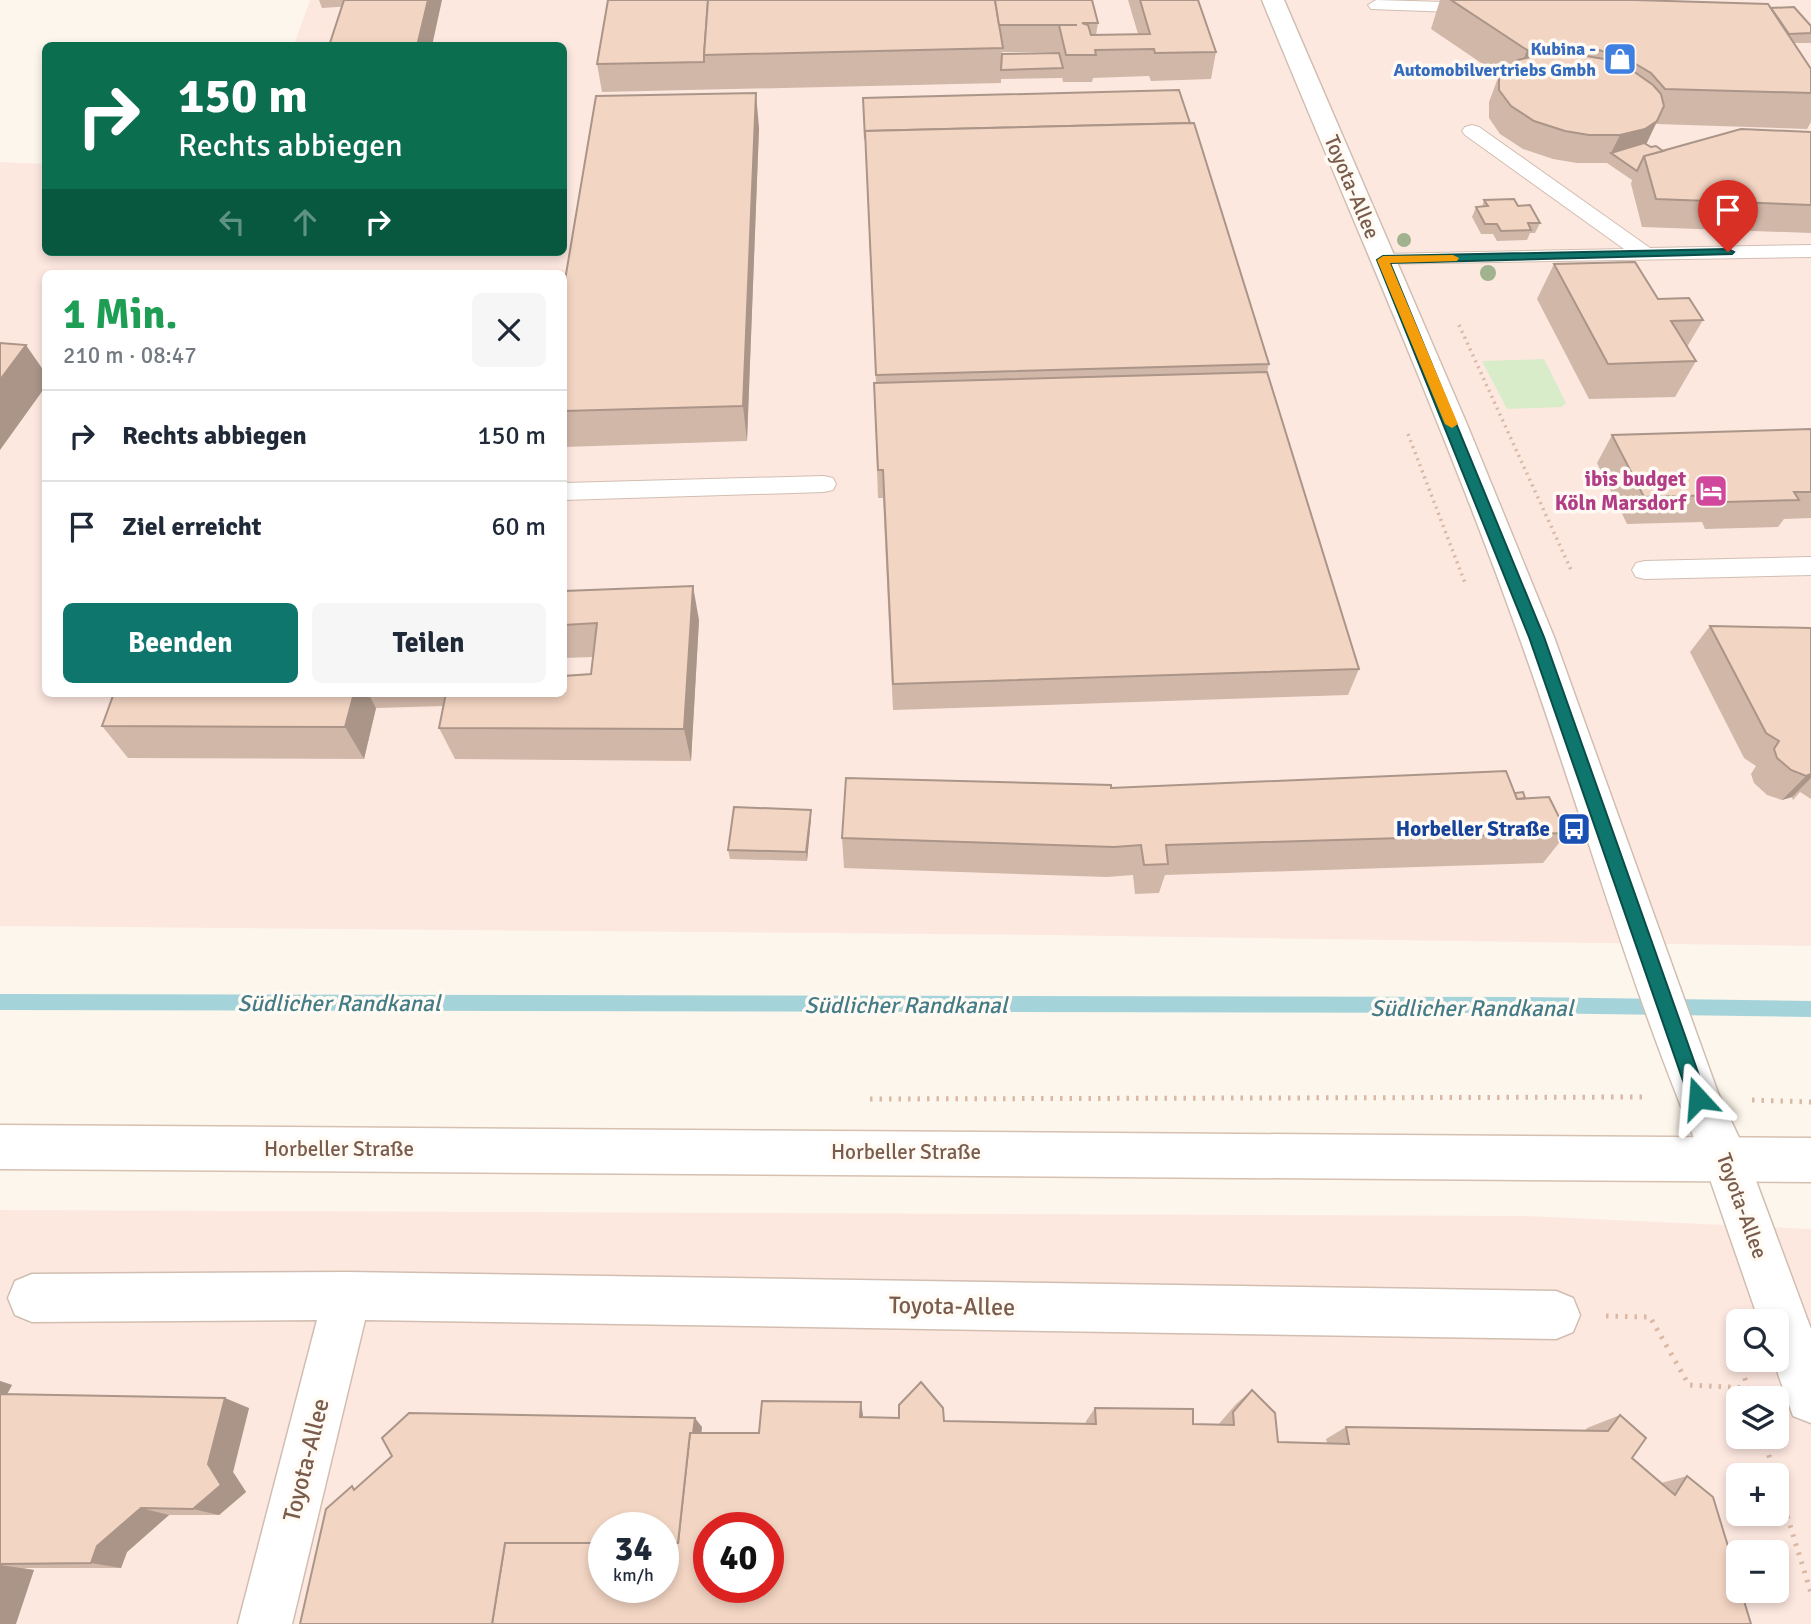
<!DOCTYPE html>
<html lang="de">
<head>
<meta charset="utf-8">
<style>
	:root { --surface:#fff; --page:#f6f6f7; --text:#1f2937; --muted:#747a83; --line:#e0e1e3; --accent:#0f766e }
	body { margin:0; font-family:Signika,sans-serif; background:var(--page); color:var(--text); height:100vh; display:flex; flex-direction:column; font-size:26px; white-space:nowrap }
	* { box-sizing:border-box; margin:0 }
	p { font-size:23px; color:var(--muted) }
	.icon { flex:none; width:38px; height:38px; fill:none; stroke:currentColor; stroke-width:2; stroke-linecap:round; stroke-linejoin:round }
	.map { position:relative; flex:1; overflow:hidden }
	.side { position:absolute; left:42px; top:270px; width:525px; height:427px; display:flex; flex-direction:column; background:var(--surface); border-radius:10px; box-shadow:0 4px 10px #0003 }
	.side>* { flex:none }
	.top-card { position:absolute; left:42px; top:42px; width:525px; height:214px; border-radius:10px; box-shadow:0 4px 10px #0003; background:#0b6e4f; color:#fff; overflow:hidden }
	.fabs { position:absolute; left:1726px; top:1309px; display:grid; gap:14px }
	.fabs a { display:grid; place-items:center; width:63px; height:63px; border-radius:10px; background:var(--surface); box-shadow:0 4px 10px #0003; font-size:35px }
	.speed { position:absolute; left:588px; top:1512px; display:flex; gap:14px; font-size:35px; font-weight:700; text-align:center }
	.speed>* { display:grid; place-content:center; width:91px; height:91px; border-radius:50%; background:var(--surface); box-shadow:0 4px 10px #0003; line-height:1 }
	.speed small { font-size:18px; font-weight:400 }
	.speed .limit { border:10px solid #d22; background:#fff; color:#111 }
	.pin { position:absolute; display:grid; place-items:center; width:60px; height:60px; color:#fff; margin:-72px -30px; border-radius:50% 50% 50% 0; rotate:-45deg; box-shadow:0 0 7px #0007 }
	.pin .icon { rotate:45deg }
	.me { position:absolute; width:77px; margin:-38px; rotate:341deg; stroke-linejoin:round; filter:drop-shadow(0 0 5px #0008) }
	.turn { display:flex; align-items:center; gap:24px; height:147px; padding:0 21px; font-size:32px }
	.turn .icon { width:91px; height:91px; stroke-width:2.5 }
	.turn b { display:block; font-size:49px; line-height:60px }
	.lanes { display:flex; align-items:center; height:66px; padding:0 21px; background:#0003; justify-content:center; gap:35px; direction:ltr }
	.lanes .off { opacity:.35 }
	.round { display:grid; place-items:center; flex:none; width:74px; height:74px; border-radius:10px; background:var(--page) }
	.headline { display:flex; align-items:center; justify-content:space-between; height:119px; padding:0 21px }
	h1 { font-size:42px; font-weight:800; line-height:52px; color:#1e9e55 }
	.action { display:flex; gap:14px; margin-top:auto; padding:14px 21px }
	.action a { flex:1; height:80px; border-radius:10px; background:var(--accent); color:#fff; font-size:28px; font-weight:800; line-height:80px; text-align:center }
	.action a+a { background:var(--page); color:var(--text) }
	ul { padding:0; list-style:none }
	li { display:flex; align-items:center; gap:21px; height:91px; padding:0 21px; border-top:2px solid var(--line) }
	li div { flex:1 }
	li b { display:block; font-size:26px }
	li em { font-style:normal }
	.map>svg:first-child { display:block }
	.commercial { fill:#fde8e0; fill-rule:evenodd }
	.green { fill:#d8ecc9 }
	.lines { fill:none; stroke-linecap:round; stroke-linejoin:round }
	.stream { fill:#a5d3da; fill-rule:evenodd }
	.service-casing { stroke:#d1beb0; stroke-width:2 }
	.minor-casing { stroke:#d1beb0; stroke-width:3 }
	.tertiary-casing { stroke:#d1beb0; stroke-width:3 }
	.secondary-casing { stroke:#d6c0b0; stroke-width:3 }
	.path-far1 { stroke:#d9b8a5; stroke-width:3.5; stroke-dasharray:2 4.5; stroke-linecap:butt }
	.path { stroke:#d9b8a5; stroke-width:5; stroke-dasharray:2.5 7; stroke-linecap:butt }
	.service { fill:#fff; fill-rule:evenodd }
	.minor { fill:#fff; fill-rule:evenodd }
	.tertiary { fill:#fff; fill-rule:evenodd }
	.secondary { fill:#fff; fill-rule:evenodd }
	.tree { fill:#a0b28e }
	.wall { fill:#d1b7a8; fill-rule:evenodd }
	.shaded-wall { fill:#aa9588 }
	.building { fill:#f3d5c3; stroke:#aa9588; stroke-width:2; fill-rule:evenodd }
	.route { fill:#0f766e; stroke:#0a4d48; stroke-width:2 }
	.slow { fill:#f59e0b }
	.labels { text-anchor:middle; dominant-baseline:central; stroke-width:7; stroke-linejoin:round; paint-order:stroke }
	.far-shop-label { font-size:18px; font-weight:bold; fill:#366cbe; stroke:#fffaf3; text-anchor:end }
	.street-label { font-size:21px; fill:#7a5c4d; stroke:#fffaf3 }
	.hotel-label { font-size:21px; font-weight:bold; fill:#b23c85; stroke:#fffaf3; text-anchor:end }
	.transit-label { font-size:21px; font-weight:bold; fill:#164399; stroke:#fffaf3; text-anchor:end }
	.water-label { font-size:23px; font-style:italic; fill:#437c86; stroke:#fffaf3 }
	.near-street-label { font-size:24px; fill:#7a5c4d; stroke:#fffaf3 }
</style>
</head>
<body>
<div class="map">
<svg width="1811" height="1624" viewBox="0 0 1811 1624">
	<rect width="100%" height="100%" fill="#fdf6ec"/>
	<g class="commercial">
		<path d="M310 0H1811V946L1045 935 0 926V162L45 164 46 252H564V46L294 45ZM46 273H564V693H46Z"/>
		<path d="M0 1210 1527 1216 1811 1229V1624H0ZM1738 1321H1776V1360H1738ZM1738 1398H1776V1437H1738ZM1738 1475H1776V1514H1738ZM604 1528H663V1587H604ZM709 1528H768V1587H709ZM1738 1552H1776V1591H1738Z"/>
	</g>
	<path class="green" d="M1544 359 1566 403 1562 407 1507 409 1482 361Z"/>
	<g class="lines">
		<path class="stream" d="M0 994 1516 997 1811 1001V1017L1516 1013 0 1010Z"/>
		<defs>
			<g id="service">
				<path d="M1376 0 1479 3 1488 8 1479 13 1371 9 1368 5Z"/>
				<path d="M1472 125 1479 127 1650 248 1811 245V257L1376 264 1372 260 1376 256 1383 254 1624 249 1465 135 1462 131 1465 127Z"/>
				<path d="M824 476 833 478 836 484 833 490 824 492 564 500V483Z"/>
				<path d="M1811 557V575L1645 579 1636 577 1632 570 1636 563 1645 561Z"/>
			</g>
			<g id="minor">
				<path d="M1726 1137 1742 1143 1811 1329V1423L1793 1416 1773 1360H1776V1321H1759L1703 1159 1710 1143Z"/>
				<path d="M347 1272 1556 1291 1573 1298 1580 1315 1573 1332 1556 1339 365 1320 292 1624H238L317 1320 32 1322 15 1315 8 1298 15 1281 32 1274Z"/>
			</g>
			<path id="tertiary" d="M1262 0H1284L1466 422 1554 637 1718 1093 1749 1159 1742 1175 1726 1181 1710 1175C1633 1002 1584 817 1520 639 1443 423 1349 212 1262 0Z"/>
			<path id="secondary" d="M0 1125 1811 1138V1182L0 1169Z"/>
		</defs>
		<use href="#service" class="service-casing"/>
		<use href="#minor" class="minor-casing"/>
		<use href="#tertiary" class="tertiary-casing"/>
		<use href="#secondary" class="secondary-casing"/>
		<g class="path-far1">
			<path d="M1459 325 1572 572"/>
			<path d="M1408 434 1465 583"/>
		</g>
		<g class="path">
			<path d="M870 1099 1649 1097"/>
			<path d="M1752 1100 1811 1102"/>
			<path d="M1606 1316 1650 1317 1689 1385 1748 1388"/>
			<path d="M1731 1333 1738 1354"/>
			<path d="M1739 1360 1751 1398"/>
			<path d="M1763 1437 1775 1475"/>
			<path d="M1776 1480 1811 1593"/>
		</g>
		<use href="#service" class="service"/>
		<use href="#minor" class="minor"/>
		<use href="#tertiary" class="tertiary"/>
		<use href="#secondary" class="secondary"/>
	</g>
	<g class="tree">
		<circle cx="1404" cy="240" r="7"/>
		<circle cx="1488" cy="273" r="8"/>
	</g>
	<g class="wall">
		<path d="M319 0H442L322 8Z"/>
		<path d="M608 0 1098 23 1096 35 1138 34 1128 0H1198L1216 52 1211 79 1151 81 1149 76 1093 78 1092 82H1063L1062 77V78L1001 79V83L602 92 597 64ZM1002 52H1056L1057 53 1002 54Z"/>
		<path d="M1440 0H1635L1771 8 1811 26V43H1794L1811 69V122L1807 129 1656 124 1646 144 1651 147 1663 151 1811 132V233L1642 227 1631 184 1632 180 1607 163H1577L1553 159 1523 149 1500 134 1489 118V102L1499 75 1431 29Z"/>
		<path d="M863 98 1269 364 1267 372 1359 669 1348 695 893 710 883 498H878L874 383H876Z"/>
		<path d="M759 128 747 441 564 447V286Z"/>
		<path d="M1484 200 1518 206 1540 223 1535 233H1530L1527 240 1497 241 1493 234H1481L1472 217 1476 207H1482Z"/>
		<path d="M1554 264 1658 299 1703 320 1687 347 1696 361 1675 397 1589 399 1537 299Z"/>
		<path d="M1811 429V518L1784 519 1778 527 1705 529 1702 522 1627 524 1597 463 1612 435Z"/>
		<path d="M564 591 699 620 691 761 455 759 439 728 443 706 376 708 364 759 128 758 102 726 114 693H564L591 674 593 657 564 658Z"/>
		<path d="M1710 626 1811 628V799L1800 792 1793 800 1792 797 1782 800 1767 795 1754 783 1751 774 1756 766 1744 758 1690 652Z"/>
		<path d="M1111 788 1515 793 1525 798 1567 833 1543 863 1165 875 1159 893 1135 894 1133 875 1107 877 844 868 842 838Z"/>
		<path d="M811 818 807 861 730 859 728 850Z"/>
		<path d="M0 1381 12 1385 7 1394 249 1408 233 1472 246 1492 219 1515H169L127 1552 121 1568H23L34 1570 0 1624Z"/>
		<path d="M1252 1390 1278 1442 1327 1443 1326 1439 1346 1427 1585 1431 1587 1428 1620 1415 1632 1458 1661 1483 1687 1476 1713 1497 356 1488 702 1427 701 1433H759L863 1415V1417L944 1421 1086 1424V1421L1095 1408 1193 1424 1218 1425 1236 1404Z"/>
	</g>
	<g class="shaded-wall">
		<path d="M428 0H442L432 46H417Z"/>
		<path d="M1556 46 1543 80 1514 85 1527 50Z"/>
		<path d="M756 93 759 128 747 441 743 406Z"/>
		<path d="M1657 121 1644 149 1611 153 1620 135Z"/>
		<path d="M26 345 46 374V386L0 450V380Z"/>
		<path d="M693 586 699 620 691 761 684 729Z"/>
		<path d="M354 693H368L376 708 364 759 345 727Z"/>
		<path d="M1811 774V778L1792 797 1782 800 1806 776Z"/>
		<path d="M811 810V818L807 861 806 852Z"/>
		<path d="M0 1381 12 1385 0 1407Z"/>
		<path d="M225 1398 249 1408 233 1472 246 1492 219 1515 193 1509 208 1464Z"/>
		<path d="M861 1402 863 1415 862 1429 860 1417Z"/>
		<path d="M695 1418 702 1427 688 1549 680 1544Z"/>
		<path d="M141 1508 169 1515 127 1552 121 1568 91 1563 97 1546Z"/>
		<path d="M0 1565 34 1570 16 1624H0Z"/>
	</g>
	<g class="building">
		<path d="M344 0H428L417 46H329Z"/>
		<path d="M608 0H708L704 55V62L597 64Z"/>
		<path d="M708 0H995L1003 48 704 55Z"/>
		<path d="M995 0H1092L1098 23H1082L1088 25 1091 35 1150 34 1140 0H1198L1216 52 1155 53 1154 49 1095 50 1096 55H1066L1059 25H1077H999Z"/>
		<path d="M1451 0H1635L1768 4 1811 69V93L1665 89 1651 73 1627 59 1599 50 1556 46 1527 50Z"/>
		<path d="M1794 7 1811 26V33L1789 34 1771 8Z"/>
		<path d="M1059 53 1063 68 1001 70 1002 54Z"/>
		<path d="M1543 54H1574L1604 59 1633 71 1653 85 1661 94 1664 106 1657 121 1645 129 1620 135H1589L1565 131 1534 121 1511 106 1499 90V75L1518 60Z"/>
		<path d="M1179 90 1190 123 865 131V139L863 98Z"/>
		<path d="M756 93 743 406 564 411V286L596 96Z"/>
		<path d="M1194 123 1269 364 876 375 865 131Z"/>
		<path d="M1741 129 1811 132V205L1656 199 1644 156Z"/>
		<path d="M1644 143 1651 147 1656 146 1663 151 1644 156 1637 171 1611 153Z"/>
		<path d="M1514 199 1518 206 1530 205 1540 223H1528L1531 230 1501 231 1497 224H1485L1476 207 1488 206 1484 200Z"/>
		<path d="M1635 262 1658 299 1689 298 1703 320 1671 321 1696 361 1608 364 1554 264Z"/>
		<path d="M0 343 26 345 0 380Z"/>
		<path d="M1267 372 1359 669 893 684 883 470H878L874 383Z"/>
		<path d="M1811 429V492H1794L1799 500 1724 502 1720 495 1644 497 1612 435Z"/>
		<path d="M693 586 684 729 439 728 446 693H564V676L591 674 597 623 564 625V591Z"/>
		<path d="M1710 626 1811 628V774L1806 776 1791 770 1777 758 1774 749 1779 741 1766 733Z"/>
		<path d="M114 693H354L345 727 102 726Z"/>
		<path d="M1506 771 1517 799 1549 797 1567 833 1166 845 1168 864 1144 865 1141 845 1114 847 842 838 846 778 1111 785V788Z"/>
		<path d="M1523 792 1525 798 1517 799 1515 793Z"/>
		<path d="M734 807 811 810 806 852 728 850Z"/>
		<path d="M921 1382 943 1408 944 1421 1096 1424 1095 1408 1193 1409V1424L1234 1425 1233 1412 1252 1390 1275 1413 1278 1442 1349 1444 1346 1427 1608 1431 1620 1415 1646 1438 1632 1458 1675 1495 1687 1476 1713 1497 1738 1579V1591H1741L1751 1624H492L505 1543H604V1587H663V1543H678L690 1433H759L762 1401 861 1402 860 1417 899 1418V1405ZM709 1528H768V1587H709Z"/>
		<path d="M0 1394 225 1398 208 1464 221 1485 193 1509 141 1508 97 1546 91 1563 0 1564Z"/>
		<path d="M409 1413 695 1418 693 1433H690L678 1543H663V1528H604V1543H505L492 1624H300L326 1509 352 1486 354 1490 392 1456 382 1438Z"/>
	</g>
	<path class="route" d="M1728 249 1734 252 1732 254 1390 263 1544 637 1707 1098 1704 1104 1698 1106 1691 1104 1689 1098 1529 637 1377 260 1383 256Z"/>
	<path class="slow" d="M1453 255 1459 258 1457 261 1390 263 1458 424 1452 428 1445 424 1377 260 1383 256Z"/>
	<defs>
		<symbol id="shop-square" viewBox="-11 -11 22 22"><rect x="-9" y="-9" width="18" height="18" rx="4" fill="#3f7fe0" stroke="#fffaf3"/><path d="M-5-2.5h2.3a2.7 3.5 0 0 1 5.4 0H5L5.5 6h-11ZM-1.5-2.5h3a1.5 2.3 0 0 0-3 0Z" fill="#fff"/></symbol>
		<symbol id="hotel-square" viewBox="-11 -11 22 22"><rect x="-9" y="-9" width="18" height="18" rx="4" fill="#d1479c" stroke="#fffaf3"/><path d="M-6-4.5h1.5V1H6V5H4.5V3h-9V5H-6ZM-4 0a1.8 1.8 0 1 1 3.6 0ZM.5 0V-2.5h3Q6-2.5 6 0Z" fill="#fff"/></symbol>
		<symbol id="bus-square" viewBox="-11 -11 22 22"><rect x="-9" y="-9" width="18" height="18" rx="4" fill="#1a4fb4" stroke="#fffaf3"/><path d="M-5-6H5V4H4V6H2V4H-2V6H-4V4H-5ZM-3.5-4V0h7V-4ZM-3.5 1.2v1.5H-2V1.2ZM2 1.2v1.5H3.5V1.2Z" fill="#fff"/></symbol>
	</defs>
	<g fill-rule="evenodd">
		<use href="#shop-square" x="1601" y="40" width="38" height="38"/>
		<use href="#hotel-square" x="1692" y="472" width="38" height="38"/>
		<use href="#bus-square" x="1555" y="810" width="38" height="38"/>
	</g>
	<g class="labels">
		<g class="far-shop-label">
			<text x="1596" y="49">Kubina -<tspan x="1596" dy="21">Automobilvertriebs Gmbh</tspan></text>
		</g>
		<g class="street-label">
			<text transform="translate(1352 187) rotate(67)">Toyota-Allee</text>
			<text x="339" y="1149">Horbeller Straße</text>
			<text x="906" y="1152">Horbeller Straße</text>
			<text transform="translate(1742 1206) rotate(70)">Toyota-Allee</text>
		</g>
		<g class="hotel-label">
			<text x="1686" y="479">ibis budget<tspan x="1686" dy="24">Köln Marsdorf</tspan></text>
		</g>
		<g class="transit-label">
			<text x="1550" y="829">Horbeller Straße</text>
		</g>
		<g class="water-label">
			<text x="339" y="1003">Südlicher Randkanal</text>
			<text x="906" y="1005">Südlicher Randkanal</text>
			<text x="1472" y="1008">Südlicher Randkanal</text>
		</g>
		<g class="near-street-label">
			<text transform="translate(952 1306) rotate(1)">Toyota-Allee</text>
			<text transform="translate(306 1460) rotate(-76)">Toyota-Allee</text>
		</g>
	</g>
</svg>
<div class="fabs">
<a><svg class="icon" aria-label="search" viewBox="0 0 24 24"><circle cx="10" cy="10" r="6"/><path d="M15 15l6 6"/></svg></a>
<a><svg class="icon" aria-label="layers" viewBox="0 0 24 24"><path d="M12 4l9 5-9 5-9-5zM3 14l9 5 9-5"/></svg></a>
<a>+</a>
<a>−</a>
</div>
<div class="speed"><div>34<small>km/h</small></div><div class="limit">40</div></div>
<div class="pin" style="left:1728px;top:252px;background:#d93025"><svg class="icon" aria-label="arrive" viewBox="0 0 24 24"><path d="M6 21V4h12l-3 4 3 4H6"/></svg></div>
<svg class="me" style="left:1698px;top:1098px" viewBox="-20 -20 40 40"><path d="M0-17L14 15 0 8-14 15z" fill="#0f766e" stroke="#fff" stroke-width="4"/></svg>
<div class="top-card">
<div class="turn"><svg class="icon" aria-label="right" viewBox="0 0 24 24"><path d="M7 20v-9h11M14 6l5 5-5 5"/></svg><div><b>150 m</b>Rechts abbiegen</div></div>
<div class="lanes"><svg class="icon off" aria-label="left" viewBox="0 0 24 24"><path d="M17 20v-9H6M10 6l-5 5 5 5"/></svg><svg class="icon off" aria-label="ahead" viewBox="0 0 24 24"><path d="M12 20V5M6 11l6-6 6 6"/></svg><svg class="icon" aria-label="right" viewBox="0 0 24 24"><path d="M7 20v-9h11M14 6l5 5-5 5"/></svg></div>
</div>
<section class="side">
<div class="headline"><div><h1>1 Min.</h1><p>210 m · 08:47</p></div><a class="round"><svg class="icon" aria-label="close" viewBox="0 0 24 24"><path d="M6 6l12 12M18 6L6 18"/></svg></a></div>
<ul>
<li><svg class="icon" aria-label="right" viewBox="0 0 24 24"><path d="M7 20v-9h11M14 6l5 5-5 5"/></svg><div><b>Rechts abbiegen</b></div><em>150 m</em></li>
<li><svg class="icon" aria-label="arrive" viewBox="0 0 24 24"><path d="M6 21V4h12l-3 4 3 4H6"/></svg><div><b>Ziel erreicht</b></div><em>60 m</em></li>
</ul>
<div class="action"><a>Beenden</a><a>Teilen</a></div>
</section>
</div>
</body>
</html>
